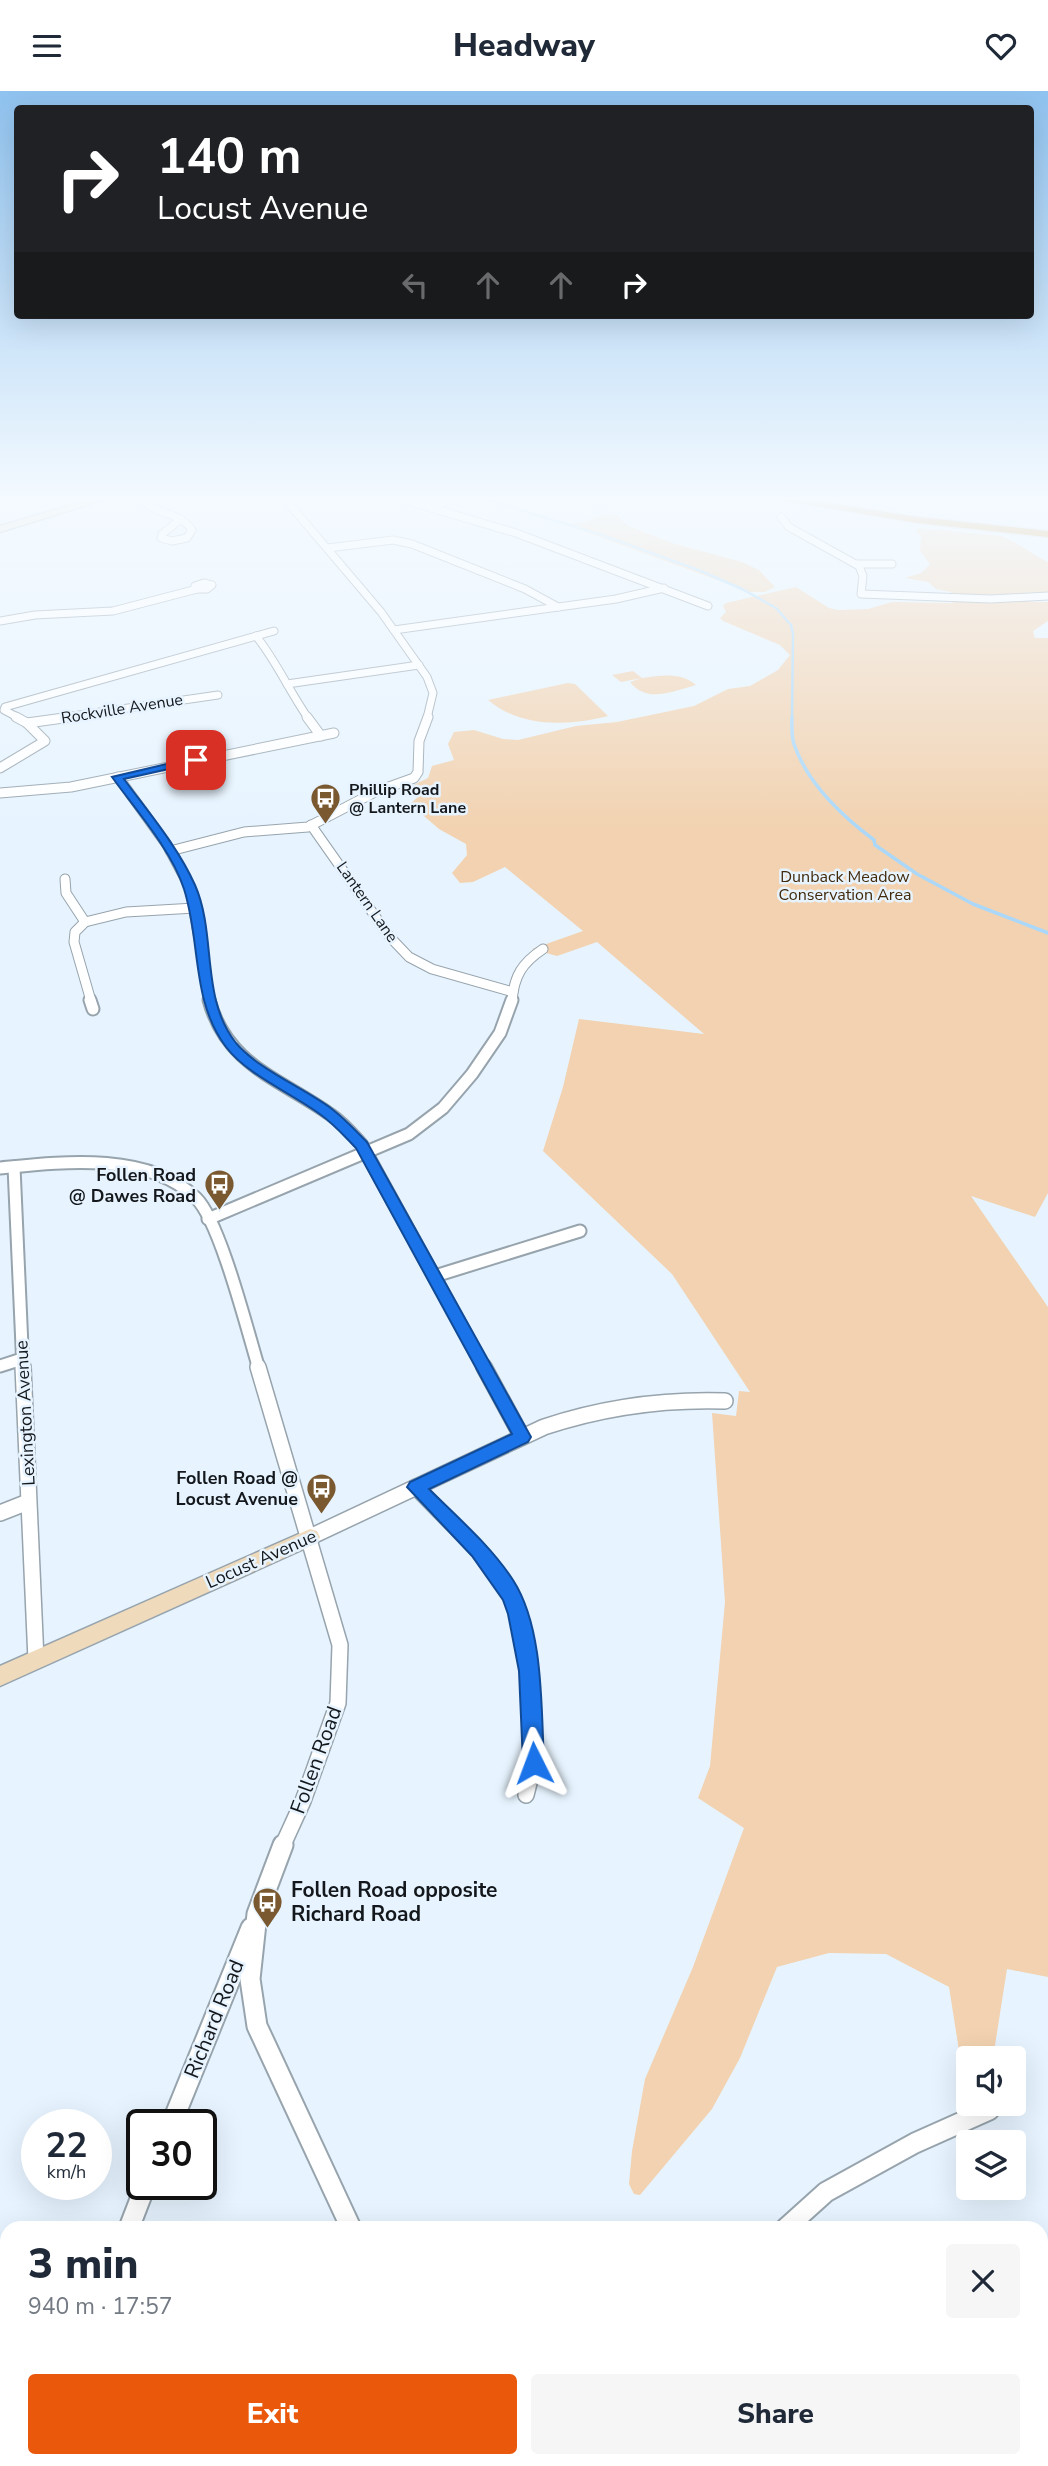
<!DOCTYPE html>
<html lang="en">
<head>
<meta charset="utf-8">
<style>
	:root { --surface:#fff; --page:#f6f6f7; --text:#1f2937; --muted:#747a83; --accent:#ea580c }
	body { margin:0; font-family:"Nunito Sans",sans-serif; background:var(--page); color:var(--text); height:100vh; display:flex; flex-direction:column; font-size:26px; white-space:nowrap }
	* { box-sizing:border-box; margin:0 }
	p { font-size:23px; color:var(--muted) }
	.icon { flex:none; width:38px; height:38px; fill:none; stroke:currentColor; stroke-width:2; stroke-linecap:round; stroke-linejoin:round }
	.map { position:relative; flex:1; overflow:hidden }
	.sheet { position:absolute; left:0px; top:2130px; width:1048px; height:247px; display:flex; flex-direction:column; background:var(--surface); border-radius:21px 21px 0 0; box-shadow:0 7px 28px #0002 }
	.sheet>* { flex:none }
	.hud { position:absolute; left:14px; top:14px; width:1020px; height:214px; border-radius:7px; box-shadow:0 7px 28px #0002; background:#202124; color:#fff; overflow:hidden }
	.tools { position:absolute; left:956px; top:1955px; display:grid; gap:14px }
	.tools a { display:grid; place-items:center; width:70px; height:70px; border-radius:7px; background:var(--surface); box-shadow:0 7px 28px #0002; font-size:35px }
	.speed { position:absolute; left:21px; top:2018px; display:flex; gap:14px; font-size:35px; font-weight:700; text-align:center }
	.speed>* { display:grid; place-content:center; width:91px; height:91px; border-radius:50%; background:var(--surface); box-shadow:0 7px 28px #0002; line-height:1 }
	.speed small { font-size:18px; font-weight:400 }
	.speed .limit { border:4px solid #111; border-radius:10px; background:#fff; color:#111 }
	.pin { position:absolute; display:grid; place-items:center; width:60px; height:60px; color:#fff; margin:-30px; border-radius:14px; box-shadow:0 4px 10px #0006 }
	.me { position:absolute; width:77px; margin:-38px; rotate:357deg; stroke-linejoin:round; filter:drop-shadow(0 0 5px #0008) }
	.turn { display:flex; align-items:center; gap:24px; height:147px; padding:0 28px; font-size:32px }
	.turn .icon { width:91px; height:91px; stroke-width:2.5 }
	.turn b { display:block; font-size:49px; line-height:60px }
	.lanes { display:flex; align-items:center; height:66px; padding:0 28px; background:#0003; justify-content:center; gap:35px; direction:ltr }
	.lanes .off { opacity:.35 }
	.round { display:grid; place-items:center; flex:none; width:74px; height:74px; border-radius:7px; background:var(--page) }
	.headline { display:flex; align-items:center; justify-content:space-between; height:119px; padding:0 28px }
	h1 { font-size:42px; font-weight:800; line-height:52px }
	.cta { display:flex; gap:14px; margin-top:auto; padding:14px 28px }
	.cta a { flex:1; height:80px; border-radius:7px; background:var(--accent); color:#fff; font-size:28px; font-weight:800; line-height:80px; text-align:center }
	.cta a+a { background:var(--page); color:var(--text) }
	header { display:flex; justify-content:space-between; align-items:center; height:91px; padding:0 28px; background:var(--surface); font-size:32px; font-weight:800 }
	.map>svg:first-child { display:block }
	.green { fill:#f2d2b0 }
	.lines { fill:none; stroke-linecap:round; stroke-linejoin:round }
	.stream-far1 { stroke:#abd8f9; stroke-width:2.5 }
	.stream { stroke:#abd8f9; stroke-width:3.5 }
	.street-far4-casing { stroke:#97a4ad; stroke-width:9 }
	.street-far3-casing { stroke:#97a4ad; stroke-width:11 }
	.street-far2-casing { stroke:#97a4ad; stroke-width:15 }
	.street-far1-casing { stroke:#97a4ad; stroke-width:18 }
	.street-casing { stroke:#97a4ad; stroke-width:23 }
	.secondary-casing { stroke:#97a4ad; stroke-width:3 }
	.highway-casing { stroke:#d5d5d6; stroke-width:3 }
	.street-far4 { stroke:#fff; stroke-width:7 }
	.street-far3 { stroke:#fff; stroke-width:9 }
	.street-far2 { stroke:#fff; stroke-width:11 }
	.street-far1 { stroke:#fff; stroke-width:15 }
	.street { stroke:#fff; stroke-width:19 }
	.secondary { fill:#efdabc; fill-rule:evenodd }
	.highway { fill:#cb831e; fill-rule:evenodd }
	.route { fill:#1a73e8; stroke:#114b97; stroke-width:2 }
	.labels { text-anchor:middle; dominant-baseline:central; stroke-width:5; stroke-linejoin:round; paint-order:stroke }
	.far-street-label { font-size:16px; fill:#14181c; stroke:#e7f4ff }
	.far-poi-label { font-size:16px; font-weight:bold; fill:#14181c; stroke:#e7f4ff; text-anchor:start }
	.far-park-label { font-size:16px; fill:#42290a; stroke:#e7f4ff }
	.poi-label { font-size:18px; font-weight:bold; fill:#14181c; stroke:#e7f4ff; text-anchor:end }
	.street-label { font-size:18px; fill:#14181c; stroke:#e7f4ff }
	.near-street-label { font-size:21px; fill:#14181c; stroke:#e7f4ff }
	.near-poi-label { font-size:21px; font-weight:bold; fill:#14181c; stroke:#e7f4ff; text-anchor:start }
</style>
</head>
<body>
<header><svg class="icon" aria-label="menu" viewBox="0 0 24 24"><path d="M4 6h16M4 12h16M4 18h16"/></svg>Headway<svg class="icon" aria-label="heart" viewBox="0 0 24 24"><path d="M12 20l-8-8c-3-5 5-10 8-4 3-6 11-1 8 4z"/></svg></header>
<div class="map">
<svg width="1048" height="2375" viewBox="0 0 1048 2375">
	<rect width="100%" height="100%" fill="#e7f4ff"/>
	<g class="green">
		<path d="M602 424H617L628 435 672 452 742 471 759 479 775 496 765 501H750L567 434 584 431Z"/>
		<path d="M919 437 1001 445C1018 451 1031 463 1048 471V503L1028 506 1030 511H1048V530L1033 540 1035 547H1048V1102L1035 1126 971 1105 1048 1216V1886L1007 1878 993 1967H968V1971L961 1972 949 1896 886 1863 829 1862 777 1876 740 1967 712 2018 640 2104 634 2103 629 2093 632 2060 645 1988 693 1876 744 1737 698 1707 710 1675 725 1511 712 1322 736 1325 739 1300 750 1301 672 1183 543 1060 563 996 579 928 704 943 597 851 557 865 532 858 583 840 505 776 473 791 460 792 452 782 467 764 466 753 439 738 410 713 418 706 407 697 428 687 432 675 454 669 448 653 454 641 474 639 503 648 518 649 576 635 617 631 694 615 728 598 750 595 778 579 790 564 780 554 723 530 720 527 726 521 723 515 726 512 796 496 829 517 838 519 868 518 892 511 953 512 951 501 936 498 928 491 905 487 921 482 930 473 920 460 921 445 916 440Z"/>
		<path d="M633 580 642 587C662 584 681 581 696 594 673 600 647 613 630 591L642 587 621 591 612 584Z"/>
		<path d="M568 592 575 593 608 625C568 635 521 637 488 609Z"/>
	</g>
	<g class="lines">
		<path class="stream-far1" d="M484 408 599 443 701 480 744 499 776 517 791 534 793 543 792 627"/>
		<path class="stream" d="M792 626C792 634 791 645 794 653 807 692 842 725 874 749L875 754 917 783 973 813 1048 842"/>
		<defs>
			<g id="street-far4">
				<path d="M141 408C156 424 180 421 192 439L187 447 172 450 161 447 162 443 181 428"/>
				<path d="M285 408 381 521 427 586 433 602 427 627"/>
				<path d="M401 408 516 442 708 515"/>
				<path d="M591 408 602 411"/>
				<path d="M431 417 449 408"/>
				<path d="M781 426 789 436 859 475 863 485 861 503 991 508 1048 505"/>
				<path d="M328 457 393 449 412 453 525 498 558 516"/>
				<path d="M856 473H892"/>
				<path d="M204 492 212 494 207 498H197L195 495Z"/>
				<path d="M0 530 35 524 113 520 197 498"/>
				<path d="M394 539 616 508 664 497"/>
				<path d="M256 545C277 571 289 600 308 627"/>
				<path d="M287 593 419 574"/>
				<path d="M19 627 4 619 5 616 274 540"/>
				<path d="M59 627 218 604"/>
			</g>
			<g id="street-far3">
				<path d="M307 626 321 645"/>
				<path d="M27 632 71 626"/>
				<path d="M0 677 45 650 27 632 16 626"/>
				<path d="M118 686 167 754 190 797 210 910"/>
				<path d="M0 702 71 696 334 642"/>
				<path d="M311 734 389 845 409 866 432 878 513 901"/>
				<path d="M170 760 244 741 308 736 375 701 414 687 418 681 419 650 428 626"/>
				<path d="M65 788 66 802 85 831 126 821 195 817"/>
				<path d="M85 831 75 841 74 851 91 910"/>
				<path d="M512 910C514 885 522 872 543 858"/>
			</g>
			<g id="street-far2">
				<path d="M90 909 93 918"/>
				<path d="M209 909C227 975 281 988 331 1024 343 1032 352 1043 362 1054L485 1278"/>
				<path d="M14 1076 23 1278"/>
				<path d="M0 1077C60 1071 148 1060 196 1107 220 1130 248 1242 259 1278"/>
				<path d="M208 1128 409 1043 443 1017 472 983 500 942 512 909"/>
				<path d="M435 1185 580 1140"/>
				<path d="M0 1275 22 1268"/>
			</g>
			<g id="street-far1">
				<path d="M23 1276 36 1569"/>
				<path d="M258 1276 340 1554 338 1612 303 1710 282 1756"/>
				<path d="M484 1276 522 1346"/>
				<path d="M416 1396 479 1460 506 1495 518 1523 529 1580 534 1672 526 1704"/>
				<path d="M0 1422 28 1411"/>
				<path d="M310 1446 544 1336C604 1316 662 1308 725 1310"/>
			</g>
			<g id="street">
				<path d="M283 1754 257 1823 250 1888 257 1935 351 2137"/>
				<path d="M171 2034 251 1837"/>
				<path d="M129 2137 146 2093"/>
				<path d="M786 2137 826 2101 915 2052 989 2019"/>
				<path d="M463 2370 466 2375"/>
				<path d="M43 2375 45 2370"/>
				<path d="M593 2375 597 2370"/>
			</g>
			<g id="secondary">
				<path d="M92 408H107L0 441V435Z"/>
				<path d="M310 1438 317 1440 320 1446 317 1452 0 1595V1575Z"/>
			</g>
			<path id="highway" d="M773 408H803L918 426 1048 440V446L918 432Z"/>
		</defs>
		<use href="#street-far4" class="street-far4-casing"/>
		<use href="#street-far3" class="street-far3-casing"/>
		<use href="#street-far2" class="street-far2-casing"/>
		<use href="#street-far1" class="street-far1-casing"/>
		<use href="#street" class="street-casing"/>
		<use href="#secondary" class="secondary-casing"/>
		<use href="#highway" class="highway-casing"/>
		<use href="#street-far4" class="street-far4"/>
		<use href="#street-far3" class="street-far3"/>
		<use href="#street-far2" class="street-far2"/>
		<use href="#street-far1" class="street-far1"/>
		<use href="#street" class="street"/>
		<use href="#secondary" class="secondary"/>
		<use href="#highway" class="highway"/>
	</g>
	<linearGradient id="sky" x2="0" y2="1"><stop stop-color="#8fc2ef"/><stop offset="0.55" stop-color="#f4faff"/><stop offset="1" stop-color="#f4faff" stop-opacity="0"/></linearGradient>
	<rect width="1048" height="741" fill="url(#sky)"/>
	<path class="route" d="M196 666 202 669 200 671 124 688C149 722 178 756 195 794 217 844 200 907 236 952 259 979 304 997 332 1018 345 1028 356 1040 367 1051L531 1346 528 1351 429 1398C458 1427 490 1454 513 1489 544 1537 541 1616 544 1672L541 1679 534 1682 526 1679 523 1672 519 1580 508 1523 503 1509 472 1465 407 1396 410 1391 512 1343 356 1057C345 1046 334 1033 321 1024 293 1003 247 984 226 956 191 910 201 851 184 798 172 760 136 719 112 686Z"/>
	<defs>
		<symbol id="bus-pin" viewBox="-11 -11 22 30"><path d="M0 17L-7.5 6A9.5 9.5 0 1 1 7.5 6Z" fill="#7a5830" stroke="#e7f4ff"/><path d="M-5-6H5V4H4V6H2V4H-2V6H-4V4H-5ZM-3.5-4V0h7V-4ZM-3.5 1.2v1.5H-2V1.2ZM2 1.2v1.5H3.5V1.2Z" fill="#fff"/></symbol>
	</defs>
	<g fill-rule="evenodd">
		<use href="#bus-pin" x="308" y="690" width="35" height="47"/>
		<use href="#bus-pin" x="202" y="1076" width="35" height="47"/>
		<use href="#bus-pin" x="304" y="1380" width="35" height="47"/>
		<use href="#bus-pin" x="250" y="1794" width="35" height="47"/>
	</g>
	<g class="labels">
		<g class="far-street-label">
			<text transform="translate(122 618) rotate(-9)">Rockville Avenue</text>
			<text transform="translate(367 811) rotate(55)">Lantern Lane</text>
		</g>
		<g class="far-poi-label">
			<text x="349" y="699">Phillip Road<tspan x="349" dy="18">@ Lantern Lane</tspan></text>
		</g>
		<g class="far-park-label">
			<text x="845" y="786">Dunback Meadow<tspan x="845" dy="18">Conservation Area</tspan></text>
		</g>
		<g class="poi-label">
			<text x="196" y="1084">Follen Road<tspan x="196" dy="21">@ Dawes Road</tspan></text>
			<text x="298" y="1387">Follen Road @<tspan x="298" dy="21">Locust Avenue</tspan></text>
		</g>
		<g class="street-label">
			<text transform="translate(25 1322) rotate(-93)">Lexington Avenue</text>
			<text transform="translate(261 1468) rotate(-24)">Locust Avenue</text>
		</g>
		<g class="near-street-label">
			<text transform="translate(316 1669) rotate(-70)">Follen Road</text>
			<text transform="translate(214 1928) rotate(-68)">Richard Road</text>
		</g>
		<g class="near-poi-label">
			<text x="291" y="1799">Follen Road opposite<tspan x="291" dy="24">Richard Road</tspan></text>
		</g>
	</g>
</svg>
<div class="tools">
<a><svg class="icon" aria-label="sound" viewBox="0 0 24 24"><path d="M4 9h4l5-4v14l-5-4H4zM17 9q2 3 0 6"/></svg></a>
<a><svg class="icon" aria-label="layers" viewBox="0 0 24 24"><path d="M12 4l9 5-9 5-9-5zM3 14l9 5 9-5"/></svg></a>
</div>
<div class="speed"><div>22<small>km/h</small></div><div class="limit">30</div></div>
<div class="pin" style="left:196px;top:669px;background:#d93025"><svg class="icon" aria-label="arrive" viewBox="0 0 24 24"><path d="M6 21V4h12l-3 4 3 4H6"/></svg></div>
<svg class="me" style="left:534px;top:1672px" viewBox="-20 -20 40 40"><path d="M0-17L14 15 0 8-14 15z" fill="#1a73e8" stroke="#fff" stroke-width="4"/></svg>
<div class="hud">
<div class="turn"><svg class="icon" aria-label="right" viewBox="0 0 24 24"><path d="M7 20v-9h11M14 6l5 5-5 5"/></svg><div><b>140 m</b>Locust Avenue</div></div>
<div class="lanes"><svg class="icon off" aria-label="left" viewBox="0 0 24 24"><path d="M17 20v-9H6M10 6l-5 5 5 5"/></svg><svg class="icon off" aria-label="ahead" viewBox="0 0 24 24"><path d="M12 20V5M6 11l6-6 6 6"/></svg><svg class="icon off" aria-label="ahead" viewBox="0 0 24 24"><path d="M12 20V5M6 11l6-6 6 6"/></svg><svg class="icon" aria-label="right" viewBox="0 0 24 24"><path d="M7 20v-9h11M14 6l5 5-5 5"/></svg></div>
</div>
<section class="sheet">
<div class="headline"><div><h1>3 min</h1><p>940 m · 17:57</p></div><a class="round"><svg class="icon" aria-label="close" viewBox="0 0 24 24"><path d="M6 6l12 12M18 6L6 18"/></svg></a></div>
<div class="cta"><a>Exit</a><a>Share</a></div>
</section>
</div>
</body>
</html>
